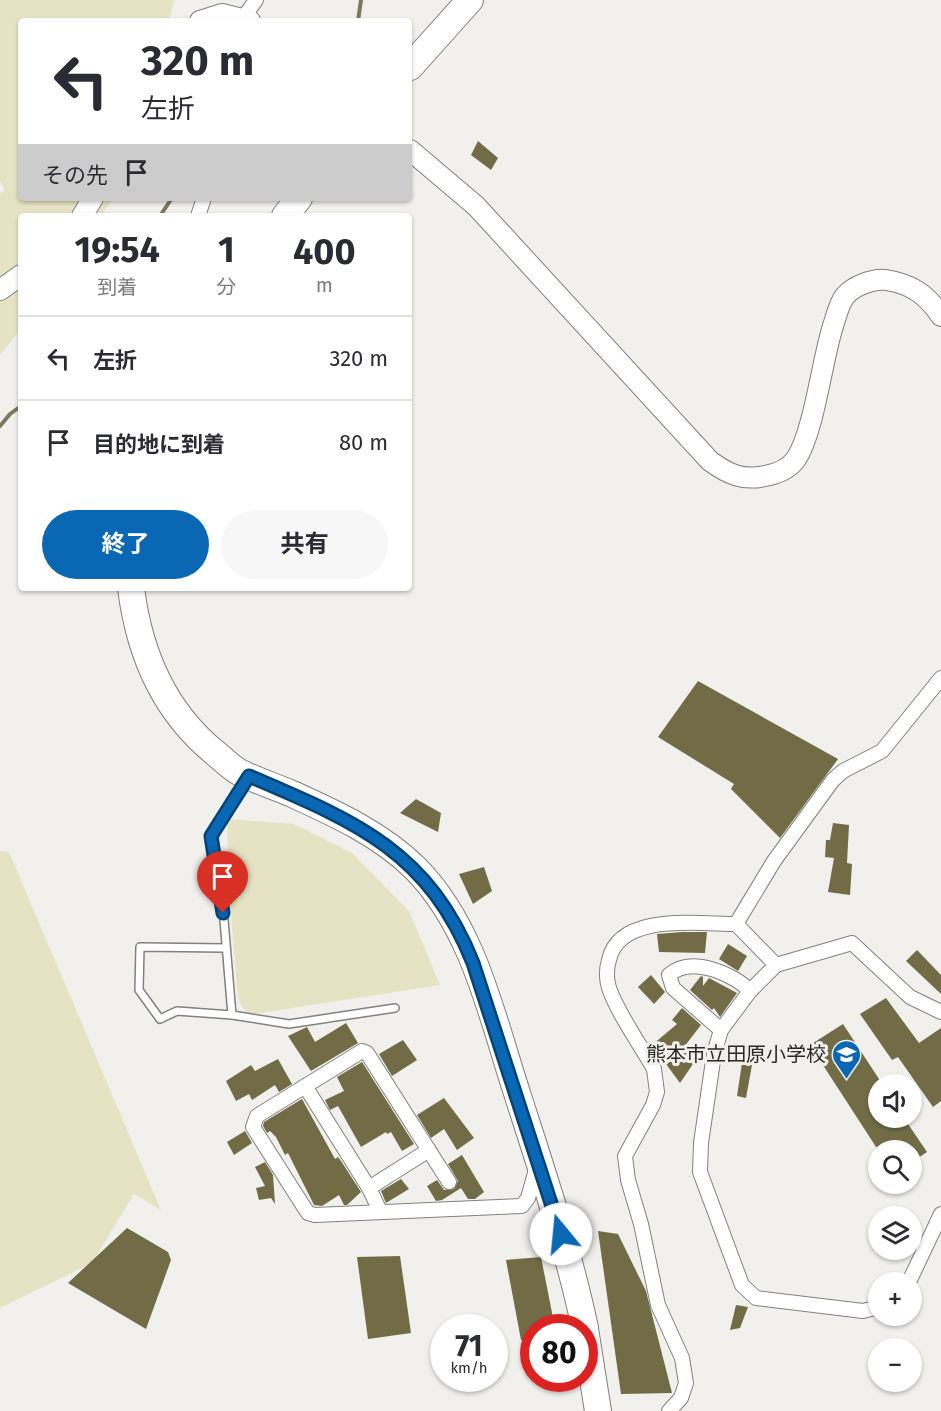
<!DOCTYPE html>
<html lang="ja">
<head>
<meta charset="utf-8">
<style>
	:root { --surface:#fff; --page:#f7f7f7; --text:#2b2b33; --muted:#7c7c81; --line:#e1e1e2; --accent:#0a67b4 }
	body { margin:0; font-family:"Fira Sans","Noto Sans JP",sans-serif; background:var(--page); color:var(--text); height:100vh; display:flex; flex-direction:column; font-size:22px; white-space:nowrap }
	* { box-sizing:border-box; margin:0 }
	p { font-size:20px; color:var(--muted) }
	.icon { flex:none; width:33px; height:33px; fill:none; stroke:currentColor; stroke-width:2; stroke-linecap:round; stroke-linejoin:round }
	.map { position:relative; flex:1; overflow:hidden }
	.sheet { position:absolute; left:18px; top:213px; width:394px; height:378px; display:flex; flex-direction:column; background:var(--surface); border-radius:6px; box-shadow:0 2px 4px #0004 }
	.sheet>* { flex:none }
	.banner { position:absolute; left:18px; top:18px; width:394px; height:183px; border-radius:6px; box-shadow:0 2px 4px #0004; background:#fff; color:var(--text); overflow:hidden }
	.buttons { position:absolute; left:868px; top:1074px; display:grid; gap:12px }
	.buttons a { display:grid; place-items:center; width:54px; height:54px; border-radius:50%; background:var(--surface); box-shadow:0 2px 4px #0004; font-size:30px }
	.speed { position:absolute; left:430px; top:1314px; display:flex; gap:12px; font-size:30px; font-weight:700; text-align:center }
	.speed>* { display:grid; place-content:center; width:78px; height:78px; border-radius:50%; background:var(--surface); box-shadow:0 2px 4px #0004; line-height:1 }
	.speed small { font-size:15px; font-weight:400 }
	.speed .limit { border:9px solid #d22; background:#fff; color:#111 }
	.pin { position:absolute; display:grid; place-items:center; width:51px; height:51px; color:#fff; margin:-62px -26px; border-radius:50% 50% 50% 0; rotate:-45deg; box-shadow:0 0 6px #0007 }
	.pin .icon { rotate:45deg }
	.me { position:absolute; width:66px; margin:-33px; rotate:343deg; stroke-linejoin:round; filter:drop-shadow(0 0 4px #0008) }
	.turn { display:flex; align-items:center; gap:21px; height:126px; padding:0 24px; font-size:27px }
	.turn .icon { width:78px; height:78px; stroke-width:2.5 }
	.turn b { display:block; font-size:42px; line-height:51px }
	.then { display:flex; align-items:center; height:57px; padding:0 24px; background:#0003; gap:12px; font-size:22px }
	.eta { display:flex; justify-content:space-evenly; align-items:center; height:102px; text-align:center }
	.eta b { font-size:36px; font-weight:700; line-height:42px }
	.button { display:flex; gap:12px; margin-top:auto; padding:12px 24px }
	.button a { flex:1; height:69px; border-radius:36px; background:var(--accent); color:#fff; font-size:24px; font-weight:700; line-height:69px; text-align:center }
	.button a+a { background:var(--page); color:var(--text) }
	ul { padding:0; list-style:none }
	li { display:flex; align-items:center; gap:18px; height:84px; padding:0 24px; border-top:2px solid var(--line) }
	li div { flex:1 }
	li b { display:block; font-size:22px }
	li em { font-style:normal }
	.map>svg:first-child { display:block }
	.green { fill:#e6e3c5 }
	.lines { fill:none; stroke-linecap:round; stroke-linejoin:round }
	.stream { stroke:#7c785c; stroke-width:4 }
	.building { fill:#726c46 }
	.lane-casing { stroke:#81817e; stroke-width:10 }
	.street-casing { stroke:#81817e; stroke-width:16 }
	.secondary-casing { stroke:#81817e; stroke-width:22 }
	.highway-casing { stroke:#81817e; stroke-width:28 }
	.lane { stroke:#fff; stroke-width:7 }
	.street { stroke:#fff; stroke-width:14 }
	.secondary { stroke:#fff; stroke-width:20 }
	.highway { stroke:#fff; stroke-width:26 }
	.route-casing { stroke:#064375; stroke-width:15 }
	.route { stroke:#0a67b4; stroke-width:10 }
	.labels { text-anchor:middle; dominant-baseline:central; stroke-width:6; stroke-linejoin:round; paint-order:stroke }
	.poi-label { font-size:20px; fill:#292927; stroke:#f1f0ed; text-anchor:end }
</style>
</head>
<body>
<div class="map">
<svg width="941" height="1411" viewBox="0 0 941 1411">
	<rect width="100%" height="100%" fill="#f1f0ed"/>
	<g class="green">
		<path d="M0 0H174L169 21H21V198H113L101 216H21V329L0 355V194L5 190 0 181Z"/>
		<path d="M227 819 294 824 352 853 409 911 440 985 247 1015 238 999 229 891Z"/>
		<path d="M0 851 9 852 161 1210 134 1194 92 1263 0 1308Z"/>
	</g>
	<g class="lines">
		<g class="stream">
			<path d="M358 21 361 0"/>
			<path d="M160 216 172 198"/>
			<path d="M0 426 10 414 21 406"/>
		</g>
	</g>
	<g class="building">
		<path d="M478 141 498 158 491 170 471 155Z"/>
		<path d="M698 681 838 759 780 838 731 789 734 784 658 737Z"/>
		<path d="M416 799 441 813 438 832 400 813Z"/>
		<path d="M833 823 849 825 847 863 852 864 850 895 828 892 834 858 825 857 826 840H830Z"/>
		<path d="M484 867 492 891 473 904 459 874Z"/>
		<path d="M682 932H707L705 953 659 952 657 934Z"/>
		<path d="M728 944 747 956 738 971 719 959Z"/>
		<path d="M917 950 941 975V994L906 961Z"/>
		<path d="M651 975 665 992 654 1004 638 987Z"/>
		<path d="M701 976 703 977V986L709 978 737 993 720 1017 714 1008 712 1010 690 990Z"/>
		<path d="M886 998 919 1043 941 1028V1101L933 1107 898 1057 892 1060 860 1014Z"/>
		<path d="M682 1008 701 1025 684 1047 693 1064 680 1083 652 1045 677 1024 672 1020Z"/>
		<path d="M346 1023 358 1043 311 1071 288 1036 307 1027 315 1042Z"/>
		<path d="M843 1024 879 1079V1118H904L927 1152 912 1162V1150H878L810 1045Z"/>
		<path d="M403 1040 417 1060 392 1076 379 1054Z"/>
		<path d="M278 1059 292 1084 279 1092 275 1085 252 1100 249 1094 236 1101 226 1081 251 1065 255 1071Z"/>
		<path d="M362 1062 414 1144 402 1151 391 1132 387 1134 386 1132 361 1147 338 1106 330 1110 325 1100 344 1091 337 1077Z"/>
		<path d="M742 1063 752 1065 746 1098 737 1096Z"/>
		<path d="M444 1098 474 1138 457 1150 444 1129 431 1138 417 1115Z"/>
		<path d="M302 1099 335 1159 338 1157 341 1161 361 1192 347 1205H344L339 1195 322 1206 314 1205 288 1153 285 1155 276 1137 270 1131 267 1133 263 1126 264 1122Z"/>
		<path d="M245 1131 252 1143 234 1155 227 1142Z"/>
		<path d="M462 1155 484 1192 475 1199H468L461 1188 442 1200 436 1201 427 1186 437 1180 444 1190 454 1189 458 1181 448 1164Z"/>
		<path d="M265 1162 273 1175 275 1204 271 1198 259 1200 256 1188 265 1186 255 1167Z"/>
		<path d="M401 1179 409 1189 386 1203 381 1191Z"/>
		<path d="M127 1228 168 1252 171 1260 146 1329 68 1283Z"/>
		<path d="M598 1231 618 1234 646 1291 672 1393 621 1394Z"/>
		<path d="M400 1256 411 1333 368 1339 357 1257Z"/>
		<path d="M541 1257 555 1328H534V1339L521 1340 506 1260Z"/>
		<path d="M736 1305 748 1307 740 1328 730 1330Z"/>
	</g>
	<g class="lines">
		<defs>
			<g id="lane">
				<path d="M246 781 211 836 222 896 232 1015 289 1024 395 1008"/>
				<path d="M225 948 140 947 139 990 160 1019 177 1011 232 1015"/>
			</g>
			<g id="street">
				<path d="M241 21 256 0"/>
				<path d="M198 216 204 198"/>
				<path d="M736 924 774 861 833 780 843 771 882 751 941 678"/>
				<path d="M776 965 750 991 721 1030 714 1054 701 1143 700 1172 742 1285 756 1298 863 1311 879 1307"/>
				<path d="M721 1030 673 988 669 975C691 955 734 974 750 991"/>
				<path d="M305 1086 369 1188 380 1211"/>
				<path d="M449 1182 367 1053 362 1051 257 1116 253 1127 304 1207 308 1213 315 1215 522 1206 528 1198 535 1173 542 1171"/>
				<path d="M369 1188 429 1150"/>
				<path d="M909 1282 941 1214"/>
				<path d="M669 1411 681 1398 686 1383 682 1358 658 1305 641 1224 628 1180 625 1156 653 1105 657 1092 654 1069C641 1046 617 1012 609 988 606 978 606 970 609 960 619 912 699 924 736 924L776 965 852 943 910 997 941 1012"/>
			</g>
			<g id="secondary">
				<path d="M200 21 222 14 250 21"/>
				<path d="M410 150 476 206 710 461C728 474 742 481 765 476 776 474 789 469 796 459 814 432 822 360 833 326 836 317 839 303 845 296 853 286 874 278 886 280 912 284 927 295 941 316"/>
				<path d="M82 216 93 198"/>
				<path d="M0 290 21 275"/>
			</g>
			<g id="highway">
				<path d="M410 67 470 0"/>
				<path d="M285 216 299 198"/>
				<path d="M131 588C139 652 163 710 214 752 222 758 230 767 239 772 255 780 273 786 290 793 334 813 381 834 416 869 474 928 492 1017 517 1093 542 1171 568 1248 585 1328"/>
				<path d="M585 1329 598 1411"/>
			</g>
		</defs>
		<use href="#lane" class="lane-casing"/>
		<use href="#street" class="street-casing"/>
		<use href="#secondary" class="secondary-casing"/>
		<use href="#highway" class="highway-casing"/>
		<use href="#lane" class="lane"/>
		<use href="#street" class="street"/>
		<use href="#secondary" class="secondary"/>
		<use href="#highway" class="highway"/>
	</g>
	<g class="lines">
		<defs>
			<path id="route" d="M223 913 211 836 249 776C354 821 428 850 473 963L561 1234"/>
		</defs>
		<use href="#route" class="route-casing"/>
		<use href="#route" class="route"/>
	</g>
	<defs>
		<symbol id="school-pin" viewBox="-11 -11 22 30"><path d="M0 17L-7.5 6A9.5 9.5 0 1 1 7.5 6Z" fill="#0a67b4" stroke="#f1f0ed"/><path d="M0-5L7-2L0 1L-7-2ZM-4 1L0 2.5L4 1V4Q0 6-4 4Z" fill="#fff"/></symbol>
	</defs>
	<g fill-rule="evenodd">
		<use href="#school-pin" x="830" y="1038" width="33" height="45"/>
	</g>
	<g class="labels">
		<g class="poi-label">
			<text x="826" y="1054">熊本市立田原小学校</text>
		</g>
	</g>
</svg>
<div class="buttons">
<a><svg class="icon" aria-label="sound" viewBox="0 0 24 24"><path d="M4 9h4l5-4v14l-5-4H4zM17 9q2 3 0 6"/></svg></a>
<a><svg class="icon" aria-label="search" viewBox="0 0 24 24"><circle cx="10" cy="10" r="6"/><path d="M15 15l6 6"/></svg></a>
<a><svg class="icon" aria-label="layers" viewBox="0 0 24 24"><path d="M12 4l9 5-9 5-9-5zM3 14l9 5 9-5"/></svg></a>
<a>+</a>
<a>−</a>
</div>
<div class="speed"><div>71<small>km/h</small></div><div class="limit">80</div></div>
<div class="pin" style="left:223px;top:913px;background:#d93025"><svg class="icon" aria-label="arrive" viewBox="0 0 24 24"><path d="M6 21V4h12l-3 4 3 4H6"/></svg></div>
<svg class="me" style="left:561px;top:1234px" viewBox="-20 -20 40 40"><circle r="19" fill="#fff"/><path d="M0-13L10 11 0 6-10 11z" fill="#0a67b4"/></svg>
<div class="banner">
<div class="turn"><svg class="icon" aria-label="left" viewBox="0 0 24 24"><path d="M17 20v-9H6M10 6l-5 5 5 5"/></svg><div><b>320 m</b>左折</div></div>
<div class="then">その先<svg class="icon" aria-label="arrive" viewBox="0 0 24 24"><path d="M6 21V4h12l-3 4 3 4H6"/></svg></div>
</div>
<section class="sheet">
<div class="eta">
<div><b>19:54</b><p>到着</p></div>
<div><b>1</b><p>分</p></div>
<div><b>400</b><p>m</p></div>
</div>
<ul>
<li><svg class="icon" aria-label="left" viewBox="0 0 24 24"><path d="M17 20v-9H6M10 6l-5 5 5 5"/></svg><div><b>左折</b></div><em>320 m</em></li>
<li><svg class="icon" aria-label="arrive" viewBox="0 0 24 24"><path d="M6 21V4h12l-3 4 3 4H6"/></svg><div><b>目的地に到着</b></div><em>80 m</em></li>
</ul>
<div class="button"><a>終了</a><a>共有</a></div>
</section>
</div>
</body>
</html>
